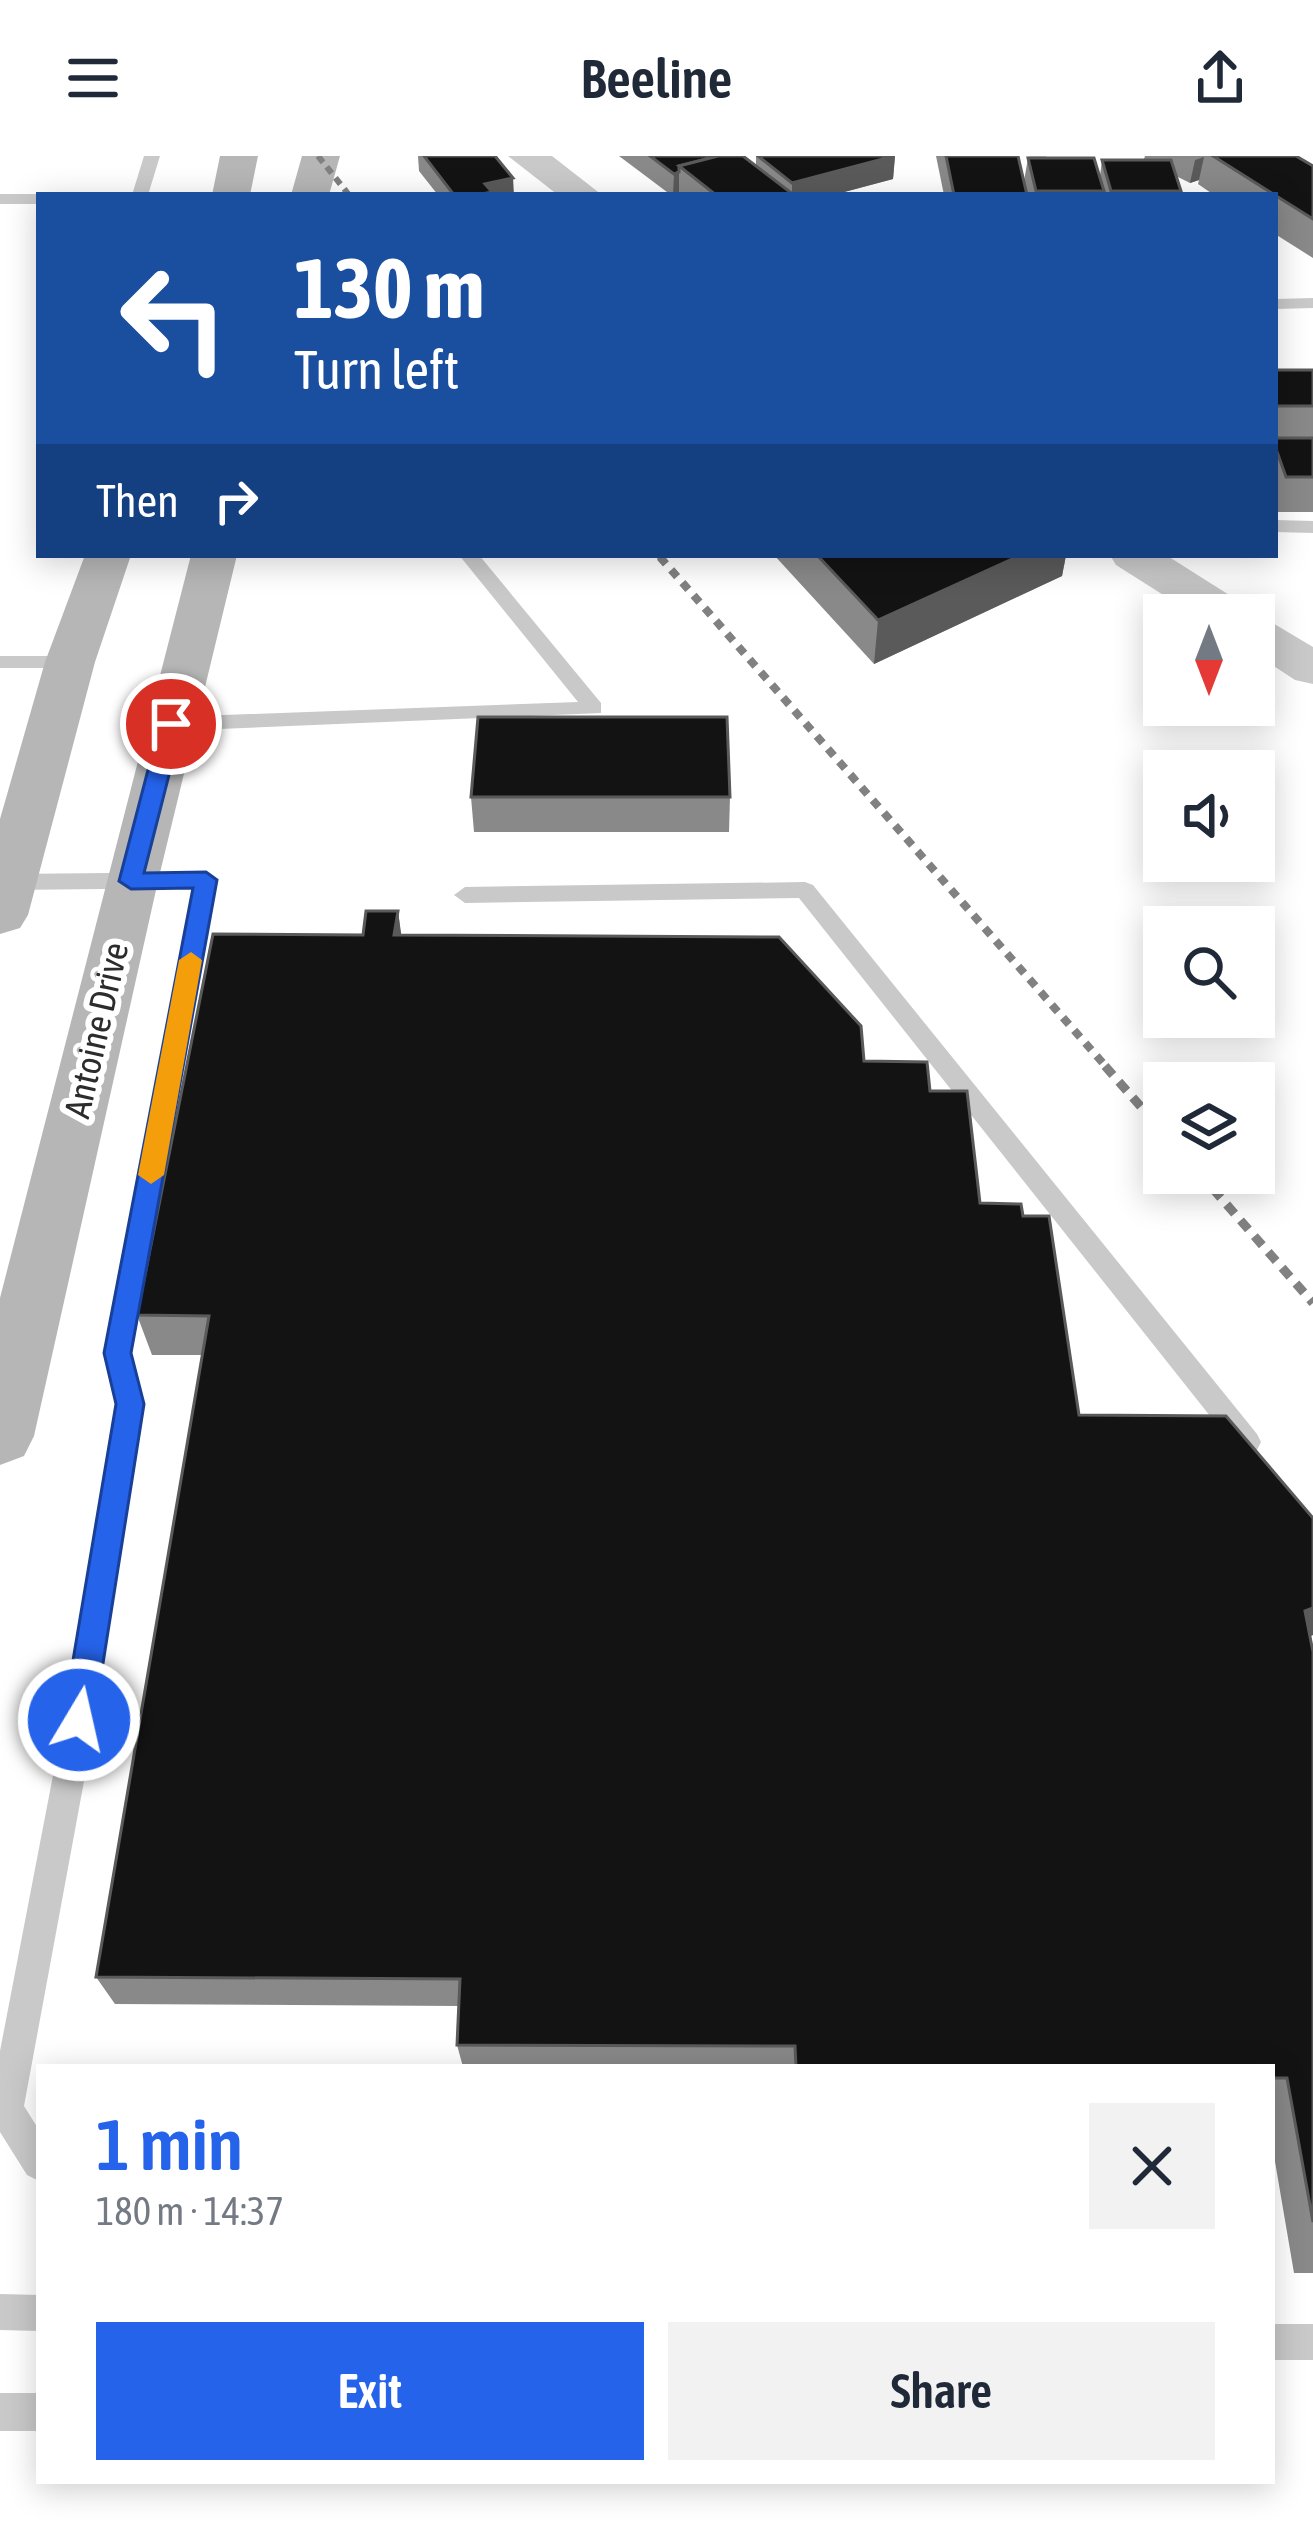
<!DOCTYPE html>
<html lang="en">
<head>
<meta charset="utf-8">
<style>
	:root { --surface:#fff; --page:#f2f2f3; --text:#1f2937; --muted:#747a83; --accent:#2563eb }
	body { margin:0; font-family:"Asap Condensed",sans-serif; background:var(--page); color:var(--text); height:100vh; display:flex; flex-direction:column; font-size:45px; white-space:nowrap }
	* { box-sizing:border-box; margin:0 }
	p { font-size:39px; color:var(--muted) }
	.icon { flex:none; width:66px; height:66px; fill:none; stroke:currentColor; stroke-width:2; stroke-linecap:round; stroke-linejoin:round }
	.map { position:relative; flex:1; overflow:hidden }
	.sheet { position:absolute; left:36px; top:1908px; width:1239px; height:420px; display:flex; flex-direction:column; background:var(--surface); border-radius:0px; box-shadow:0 6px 30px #0003 }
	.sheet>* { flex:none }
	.banner { position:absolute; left:36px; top:36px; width:1242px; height:366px; border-radius:0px; box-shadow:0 6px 30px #0003; background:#1a4fa0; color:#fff; overflow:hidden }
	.needle { width:78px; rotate:180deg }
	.buttons { position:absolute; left:1143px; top:438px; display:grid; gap:24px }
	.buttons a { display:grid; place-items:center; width:132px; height:132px; border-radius:0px; background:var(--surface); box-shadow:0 6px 30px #0003; font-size:60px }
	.pin { position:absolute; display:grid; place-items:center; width:102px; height:102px; color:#fff; margin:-51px; border:6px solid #fff; border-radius:50%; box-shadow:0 3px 12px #0007 }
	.me { position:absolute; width:132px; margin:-66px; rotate:9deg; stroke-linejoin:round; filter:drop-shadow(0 0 9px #0008) }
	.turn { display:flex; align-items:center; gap:42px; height:252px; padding:0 60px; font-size:54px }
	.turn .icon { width:156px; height:156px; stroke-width:2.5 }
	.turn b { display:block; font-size:84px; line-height:102px }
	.then { display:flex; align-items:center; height:114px; padding:0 60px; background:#0003; gap:24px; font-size:45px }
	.round { display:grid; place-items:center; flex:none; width:126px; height:126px; border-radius:0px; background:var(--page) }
	.summary { display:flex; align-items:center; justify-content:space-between; height:204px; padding:0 60px }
	h1 { font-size:72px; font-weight:600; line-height:90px; color:var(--accent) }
	.button { display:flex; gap:24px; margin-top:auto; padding:24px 60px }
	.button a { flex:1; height:138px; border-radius:0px; background:var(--accent); color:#fff; font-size:48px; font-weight:600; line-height:138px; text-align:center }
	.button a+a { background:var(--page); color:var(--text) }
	header { display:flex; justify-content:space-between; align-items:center; height:156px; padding:0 60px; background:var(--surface); font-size:54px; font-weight:600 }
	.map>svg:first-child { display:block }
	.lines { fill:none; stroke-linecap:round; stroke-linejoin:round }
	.service { fill:#c9c9c9; fill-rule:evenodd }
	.tertiary { fill:#c9c9c9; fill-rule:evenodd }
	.secondary { fill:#b6b6b6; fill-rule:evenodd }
	.rail-far2 { stroke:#818181; stroke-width:6; stroke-dasharray:8 6; stroke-linecap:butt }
	.rail-far1 { stroke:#818181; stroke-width:8; stroke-dasharray:9 8; stroke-linecap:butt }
	.rail { stroke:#818181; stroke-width:9; stroke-dasharray:12 9; stroke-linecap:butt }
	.wall { fill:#898989 }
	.shaded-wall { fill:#5a5a5a }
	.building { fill:#131313; stroke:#5a5a5a; stroke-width:3 }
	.route { fill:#2563eb; stroke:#184099; stroke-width:3 }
	.slow { fill:#f59e0b }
	.labels { text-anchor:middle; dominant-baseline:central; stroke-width:12; stroke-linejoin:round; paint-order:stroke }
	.street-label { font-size:36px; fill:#2c2c2c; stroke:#fff }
</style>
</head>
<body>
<header><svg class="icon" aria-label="menu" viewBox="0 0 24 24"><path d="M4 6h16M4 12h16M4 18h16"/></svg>Beeline<svg class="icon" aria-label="share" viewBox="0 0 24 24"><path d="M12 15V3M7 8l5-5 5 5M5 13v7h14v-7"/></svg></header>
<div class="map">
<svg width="1313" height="2366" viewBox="0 0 1313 2366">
	<rect width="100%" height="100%" fill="#fff"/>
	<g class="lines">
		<g class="service">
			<path d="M144 0H160L148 39H132Z"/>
			<path d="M1028 0H1047L1039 5Z"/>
			<path d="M0 38H39L42 39 39 48H0Z"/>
			<path d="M1313 142V152L1275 153V143Z"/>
			<path d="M1275 364 1313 365V377L1275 376Z"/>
			<path d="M459 399H479L601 547V557L171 575 161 568 171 561 578 546Z"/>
			<path d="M0 500H70L80 506 70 512H0Z"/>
			<path d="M206 716 217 724 132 1197 144 1248 87 1609 24 1950 39 1974V2025L27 2019 0 1976V1895L55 1609 116 1248 104 1197 193 732 10 734 2 731 0 724 10 718Z"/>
			<path d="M805 726 813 729 1257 1278 1261 1286 1257 1294 1247 1298 1237 1294 799 742 465 747 454 739 465 731Z"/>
			<path d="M0 2138 39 2139V2175L0 2174Z"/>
			<rect x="1272" y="2168" width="41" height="36"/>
			<rect x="0" y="2237" width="39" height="38"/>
		</g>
		<g class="tertiary">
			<path d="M508 0H552L602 39H558Z"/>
			<path d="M1110 399H1166L1245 449 1252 459H1195L1116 409Z"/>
			<path d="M1254 461 1271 466 1313 491V528L1295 524 1254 497Z"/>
		</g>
		<g class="secondary">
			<path d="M220 0H258L250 39H212Z"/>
			<path d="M302 0H340L329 39H291Z"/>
			<path d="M85 399H131L95 506 28 759 20 772 0 778V663L45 506Z"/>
			<path d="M191 399H237L158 725 34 1280 24 1300 0 1309V1142Z"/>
		</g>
		<g class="rail-far2">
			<path d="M318 0 349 39"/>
			<path d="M658 399 663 404"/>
		</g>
		<path class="rail-far1" d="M660 401 1108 913"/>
		<g class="rail">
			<path d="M1105 910 1164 977"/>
			<path d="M1199 1017 1313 1147"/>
		</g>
	</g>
	<g class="wall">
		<path d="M418 0H495L514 39H438L419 15Z"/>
		<path d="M619 0H743L756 10V0H895L893 23 833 39H671Z"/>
		<path d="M936 0H1018L1027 39H944Z"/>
		<path d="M1145 0H1296L1313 10V102L1275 78V39H1214L1198 28 1199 24 1190 27 1176 20 1181 35 1180 39H1028L1024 25 1028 2 1100 20 1102 4H1147L1144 3Z"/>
		<path d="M1275 214H1313V356H1276L1275 352Z"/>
		<path d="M774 399H1066L1062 420 874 508Z"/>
		<path d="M471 641H730L729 676H474Z"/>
		<path d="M398 755 401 779 864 905 930 935 980 1047 1023 1060 1079 1259 1313 1362V1479L1310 1480 1313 1496V2117H1294L1272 1988V1911H463L457 1889 459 1850 115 1848 96 1821 202 1199H152L137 1159 363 779Z"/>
	</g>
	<g class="shaded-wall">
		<path d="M895 0 893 23 833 39H792V27Z"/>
		<path d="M1204 1 1199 24 1190 27 1195 4Z"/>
		<path d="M679 16V39H673L674 18Z"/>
		<path d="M513 22 514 39H477L485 28Z"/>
		<path d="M1021 399H1066L1062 420 874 508 878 464Z"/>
		<path d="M398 755 404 799 394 779Z"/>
		<path d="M1313 1452V1479L1285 1491 1305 1455Z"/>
	</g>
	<g class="building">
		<path d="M424 0H495L513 22 485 28 492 36 477 39H454Z"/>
		<path d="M650 0H718L679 10V16L674 18Z"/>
		<path d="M718 0H743L794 39H716L679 10Z"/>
		<path d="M758 0H894L792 27Z"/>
		<path d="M946 0H1018L1027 39H954Z"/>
		<path d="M1213 0H1296L1313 10V63Z"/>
		<path d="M1028 2H1094L1104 35H1036Z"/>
		<path d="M1102 4H1171L1181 35H1111Z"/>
		<rect x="1275" y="214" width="38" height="36"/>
		<path d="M1275 282H1313V321H1286L1275 290Z"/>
		<path d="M817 399H1021L878 464Z"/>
		<path d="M478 561H727L730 641H471Z"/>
		<path d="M366 755H398L394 779 779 781 861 870 864 905 927 906 930 935H967L980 1047 1021 1048 1023 1060H1049L1079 1259 1226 1260 1313 1362V1452L1305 1455 1313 1496V2066L1287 1922H1272V1911H796L795 1890 457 1889 460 1823 96 1821 209 1160 137 1159 213 778 363 779Z"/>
	</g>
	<path class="route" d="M171 562 182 568 144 717 206 716 217 724 131 1197 144 1248 94 1564 90 1574 79 1578 68 1574 63 1564 116 1248 104 1197 193 732 131 733 119 725 160 568Z"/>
	<path class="slow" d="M191 796 202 804 164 1019 151 1028 138 1019 179 804Z"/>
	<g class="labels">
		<g class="street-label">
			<text transform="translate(96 874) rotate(-77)">Antoine Drive</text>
		</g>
	</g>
</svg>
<div class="buttons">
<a><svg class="needle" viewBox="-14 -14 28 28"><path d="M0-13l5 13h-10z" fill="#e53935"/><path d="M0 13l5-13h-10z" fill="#747a83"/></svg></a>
<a><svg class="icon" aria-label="sound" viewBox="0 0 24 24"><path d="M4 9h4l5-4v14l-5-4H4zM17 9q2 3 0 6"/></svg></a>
<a><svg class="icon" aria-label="search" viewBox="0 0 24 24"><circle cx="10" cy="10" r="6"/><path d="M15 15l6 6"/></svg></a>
<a><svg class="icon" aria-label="layers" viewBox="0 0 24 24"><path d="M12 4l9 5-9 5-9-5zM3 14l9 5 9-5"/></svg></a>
</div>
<div class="pin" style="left:171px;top:568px;background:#d93025"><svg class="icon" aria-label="arrive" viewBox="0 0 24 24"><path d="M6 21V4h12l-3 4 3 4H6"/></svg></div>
<svg class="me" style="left:79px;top:1564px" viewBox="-20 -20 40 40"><circle r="17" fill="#2563eb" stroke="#fff" stroke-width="3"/><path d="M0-11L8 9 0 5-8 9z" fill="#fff"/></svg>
<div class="banner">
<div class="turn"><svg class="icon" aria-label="left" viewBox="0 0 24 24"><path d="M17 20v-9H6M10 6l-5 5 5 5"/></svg><div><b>130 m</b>Turn left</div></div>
<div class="then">Then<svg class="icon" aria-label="right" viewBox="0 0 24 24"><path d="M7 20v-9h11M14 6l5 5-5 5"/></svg></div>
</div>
<section class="sheet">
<div class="summary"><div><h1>1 min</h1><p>180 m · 14:37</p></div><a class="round"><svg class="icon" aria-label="close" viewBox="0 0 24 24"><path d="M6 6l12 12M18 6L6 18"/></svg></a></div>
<div class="button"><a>Exit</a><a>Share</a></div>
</section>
</div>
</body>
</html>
